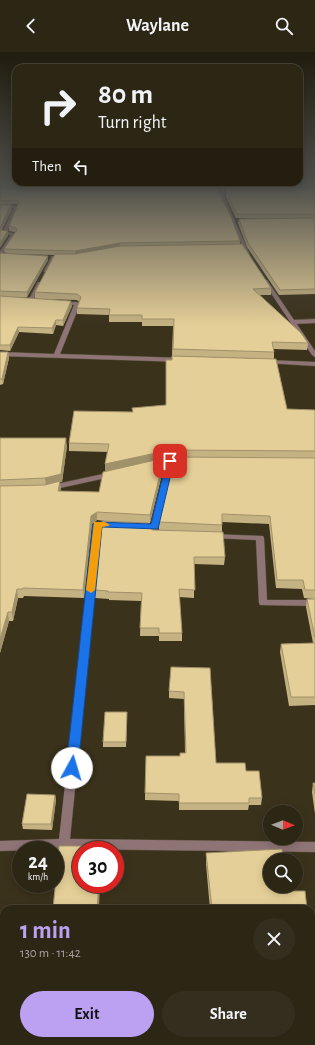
<!DOCTYPE html>
<html lang="en">
<head>
<meta charset="utf-8">
<style>
	:root { --surface:#2c2615; --page:#342e1e; --text:#f1f3f6; --muted:#a6a5a0; --line:#484334; --accent:#bca0f2 }
	body { margin:0; font-family:"Alegreya Sans",sans-serif; background:var(--page); color:var(--text); height:100vh; display:flex; flex-direction:column; font-size:15px; white-space:nowrap }
	* { box-sizing:border-box; margin:0 }
	p { font-size:13px; color:var(--muted) }
	.icon { flex:none; width:22px; height:22px; fill:none; stroke:currentColor; stroke-width:2; stroke-linecap:round; stroke-linejoin:round }
	.map { position:relative; flex:1; overflow:hidden }
	.side { position:absolute; left:0px; top:853px; width:315px; height:140px; display:flex; flex-direction:column; background:var(--surface); border-radius:12px 12px 0 0; box-shadow:0 2px 10px #0003,0 0 0 1px var(--line) }
	.side>* { flex:none }
	.banner { position:absolute; left:12px; top:12px; width:291px; height:122px; border-radius:12px; box-shadow:0 2px 10px #0003,0 0 0 1px var(--line); background:#2c2615; color:var(--text); overflow:hidden }
	.needle { width:26px; rotate:91deg }
	.tools { position:absolute; left:263px; top:753px; display:grid; gap:8px }
	.tools a { display:grid; place-items:center; width:40px; height:40px; border-radius:50%; background:var(--surface); box-shadow:0 2px 10px #0003,0 0 0 1px var(--line); font-size:20px }
	.speed { position:absolute; left:12px; top:789px; display:flex; gap:8px; font-size:20px; font-weight:700; text-align:center }
	.speed>* { display:grid; place-content:center; width:52px; height:52px; border-radius:50%; background:var(--surface); box-shadow:0 2px 10px #0003,0 0 0 1px var(--line); line-height:1 }
	.speed small { font-size:10px; font-weight:400 }
	.speed .limit { border:6px solid #d22; background:#fff; color:#111 }
	.pin { position:absolute; display:grid; place-items:center; width:34px; height:34px; color:#fff; margin:-17px; border-radius:8px; box-shadow:0 2px 6px #0006 }
	.me { position:absolute; width:44px; margin:-22px; rotate:6deg; stroke-linejoin:round; filter:drop-shadow(0 0 3px #0008) }
	.turn { display:flex; align-items:center; gap:14px; height:84px; padding:0 20px; font-size:18px }
	.turn .icon { width:52px; height:52px; stroke-width:2.5 }
	.turn b { display:block; font-size:28px; line-height:34px }
	.then { display:flex; align-items:center; height:38px; padding:0 20px; background:#0003; gap:8px; font-size:15px }
	.round { display:grid; place-items:center; flex:none; width:42px; height:42px; border-radius:21px; background:var(--page) }
	.overview { display:flex; align-items:center; justify-content:space-between; height:68px; padding:0 20px }
	h1 { font-size:24px; font-weight:700; line-height:30px; color:var(--accent) }
	.cta { display:flex; gap:8px; margin-top:auto; padding:8px 20px }
	.cta a { flex:1; height:46px; border-radius:24px; background:var(--accent); color:#111; font-size:16px; font-weight:700; line-height:46px; text-align:center }
	.cta a+a { background:var(--page); color:var(--text) }
	header { display:flex; justify-content:space-between; align-items:center; height:52px; padding:0 20px; background:var(--surface); font-size:18px; font-weight:700 }
	.map>svg:first-child { display:block }
	.lines { fill:none; stroke-linecap:round; stroke-linejoin:round }
	.minor-casing { stroke:#59503c; stroke-width:1 }
	.tertiary-casing { stroke:#59503c; stroke-width:1 }
	.minor { fill:#8f7476; fill-rule:evenodd }
	.tertiary { fill:#8f7476; fill-rule:evenodd }
	.wall { fill:#c5b283; fill-rule:evenodd }
	.shaded-wall { fill:#a0916a }
	.building { fill:#e5cf98; stroke:#a0916a }
	.route { fill:#1a73e8; stroke:#114b97 }
	.slow { fill:#f59e0b }
</style>
</head>
<body>
<header><svg class="icon" aria-label="back" viewBox="0 0 24 24"><path d="M15 5l-7 7 7 7"/></svg>Waylane<svg class="icon" aria-label="search" viewBox="0 0 24 24"><circle cx="10" cy="10" r="6"/><path d="M15 15l6 6"/></svg></header>
<div class="map">
<svg width="315" height="993" viewBox="0 0 315 993">
	<rect width="100%" height="100%" fill="#3b321c"/>
	<g class="lines">
		<defs>
			<g id="minor">
				<path d="M0 154H16L18 155 7 180 16 182 2 203H0V199L11 183 2 181 14 156H0Z"/>
				<path d="M52 204 56 205 48 220H44V219Z"/>
				<path d="M38 230 42 231 32 250H28V249Z"/>
				<path d="M59 250H77L80 252 60 302 183 306 186 308 183 310 0 304V300L54 302 74 253 61 252H59Z"/>
				<path d="M315 267V271L293 272 290 270 293 268Z"/>
				<path d="M267 308 315 310V314L265 311 264 310Z"/>
				<path d="M170 407H184L187 409 184 411H173L157 480 153 482 149 480 150 477 134 476 133 474 137 472H151L166 412 154 415 151 413 152 412Z"/>
				<path d="M112 420H115L116 422 115 424 51 438 47 436 48 434Z"/>
				<path d="M94 470 112 471 116 473 112 475H101L70 787 315 790V800L64 797 0 799V789L59 787Z"/>
				<path d="M209 482 263 484 264 486 267 548H315V554L260 553 259 551 256 488 212 486 208 484Z"/>
			</g>
			<g id="tertiary">
				<path d="M220 135H224V145L250 203 246 202 220 145Z"/>
				<path d="M263 228H267L315 299V305L312 303 263 229Z"/>
			</g>
		</defs>
		<use href="#minor" class="minor-casing"/>
		<use href="#tertiary" class="tertiary-casing"/>
		<use href="#minor" class="minor"/>
		<use href="#tertiary" class="tertiary"/>
	</g>
	<g class="wall">
		<path d="M0 135 219 141 240 189V193L271 236V243H260L308 291 307 298 274 297V307L172 304 173 274H142V270H109V263L77 262V256L79 250 77 248 38 247 72 254 63 274 56 273 53 282 19 280 10 299 0 298V201L5 202 4 197 15 180 9 179V174L18 153 16 152 0 153ZM6 202 55 203 35 240V247L15 245H27L48 208V204Z"/>
		<path d="M226 135H315V166H236L226 145Z"/>
		<path d="M315 166V242L279 243 247 195 238 171 239 167Z"/>
		<path d="M0 300H8L9 306 3 332 0 333Z"/>
		<path d="M287 357 315 358V653L289 654 280 600 281 592 313 591 306 555 307 547H313L304 546 302 537 276 536 269 472 222 470V480L225 505 224 513 194 512V546L179 545 182 581V589H159V584H140L141 549 109 548V547L95 546V538L105 469 97 468 92 472 84 546 24 544 23 546H18L13 569H9L0 601V386L67 394 62 430H60V439L99 440 105 419V412L108 400 69 399V391L133 360ZM170 406H174L159 470V478H153L148 475V471H150L164 414V407Z"/>
		<path d="M210 616 216 711 246 719 262 746 261 753H249L248 758H179V749L145 748V741L180 704 185 701 184 647 169 646V639Z"/>
		<path d="M127 660 126 695H103V690Z"/>
		<path d="M313 731H315V762L312 740Z"/>
		<path d="M55 743 56 748 52 778 23 777 22 772Z"/>
		<path d="M206 801 289 839 307 857H210L206 812Z"/>
	</g>
	<g class="shaded-wall">
		<path d="M11 153 12 158 1 180 0 176Z"/>
		<path d="M8 179V184L0 196V191Z"/>
		<path d="M120 191V196L75 204V199Z"/>
		<path d="M48 204V208L27 245V240Z"/>
		<path d="M71 249 72 254 63 274V268Z"/>
		<path d="M56 268V273L53 282 52 276Z"/>
		<path d="M18 275 19 280 10 299V293Z"/>
		<path d="M8 300 9 306 3 332 2 327Z"/>
		<path d="M66 386 67 394 62 430H60L61 437 59 447 46 434 45 426Z"/>
		<path d="M170 398V406L164 407V414L150 471V463L105 420V412Z"/>
		<path d="M97 460V468L92 472 84 546 83 538 91 464Z"/>
		<path d="M17 537 18 546 13 569 12 560Z"/>
		<path d="M8 560 9 569 0 601V587Z"/>
		<path d="M55 743 56 748 52 778 51 772Z"/>
		<path d="M99 832H100L99 857H97Z"/>
	</g>
	<g class="building">
		<path d="M0 135H219V141L231 165 240 189 120 191 75 199 4 197 17 178 16 176 9 174 19 150 16 148 0 149Z"/>
		<path d="M226 135H315V162H237L226 140Z"/>
		<path d="M0 153H11L0 176 1 178 8 179 0 191Z"/>
		<path d="M315 166V237L280 238 248 191 239 167Z"/>
		<path d="M242 192 271 236 253 237 301 281 308 291 272 290 274 300 173 297 174 267H142V263H109L110 257 77 256 81 245 77 242 35 240 55 202H75L120 194Z"/>
		<path d="M0 201 48 204 27 240 0 239Z"/>
		<path d="M0 244 71 249 63 268H56L52 276 18 275 10 293H0Z"/>
		<path d="M0 300H8L2 327H0Z"/>
		<path d="M172 304 276 307 287 357 315 358V399L170 398 105 412 109 392 69 391 74 359 133 360 132 356 166 353V308H172Z"/>
		<path d="M0 386H66L61 422 45 426 0 428Z"/>
		<path d="M174 405 315 406V538H305L303 528H277L270 464 222 462V473L159 470Z"/>
		<path d="M164 406 150 463 97 460 91 464 83 538 23 536 22 537H17L12 560H8L0 587V434L45 433 60 429 58 439 99 440 103 420Z"/>
		<path d="M102 469 148 471V475L153 478 223 480 225 505H194L195 538 179 537 182 581H159V576H140L142 541 108 540V539L95 538Z"/>
		<path d="M307 547H315V586Z"/>
		<path d="M315 591V645H291L281 592Z"/>
		<path d="M171 615 210 616 216 711H245L246 719H259L262 746H249V751H179V742L145 741 146 704H180V701H186L184 640 169 639Z"/>
		<path d="M105 660H127L126 690H103Z"/>
		<path d="M313 731H315V742Z"/>
		<path d="M27 742 55 743 51 772H22Z"/>
		<path d="M59 794H100V798H81V832H99L97 857H53Z"/>
		<path d="M282 797 283 808H270V834H288L289 839H305L307 857H212L206 801Z"/>
	</g>
	<linearGradient id="sky" x2="0" y2="1"><stop stop-color="#201c0f"/><stop offset="0.49" stop-color="#4f4f4b"/><stop offset="1" stop-color="#4f4f4b" stop-opacity="0"/></linearGradient>
	<rect width="315" height="274" fill="url(#sky)"/>
	<path class="route" d="M167 407H172L174 409 158 477 102 475 78 716 76 720 72 721 68 720 66 716 93 472 98 470 151 472Z"/>
	<path class="slow" d="M94 470H105L110 473 108 474 102 475 95 538 91 541 86 538Z"/>
</svg>
<div class="tools">
<a><svg class="needle" viewBox="-14 -14 28 28"><path d="M0-13l5 13h-10z" fill="#e53935"/><path d="M0 13l5-13h-10z" fill="#a6a5a0"/></svg></a>
<a><svg class="icon" aria-label="search" viewBox="0 0 24 24"><circle cx="10" cy="10" r="6"/><path d="M15 15l6 6"/></svg></a>
</div>
<div class="speed"><div>24<small>km/h</small></div><div class="limit">30</div></div>
<div class="pin" style="left:170px;top:409px;background:#d93025"><svg class="icon" aria-label="arrive" viewBox="0 0 24 24"><path d="M6 21V4h12l-3 4 3 4H6"/></svg></div>
<svg class="me" style="left:72px;top:716px" viewBox="-20 -20 40 40"><circle r="19" fill="#fff"/><path d="M0-13L10 11 0 6-10 11z" fill="#1a73e8"/></svg>
<div class="banner">
<div class="turn"><svg class="icon" aria-label="right" viewBox="0 0 24 24"><path d="M7 20v-9h11M14 6l5 5-5 5"/></svg><div><b>80 m</b>Turn right</div></div>
<div class="then">Then<svg class="icon" aria-label="left" viewBox="0 0 24 24"><path d="M17 20v-9H6M10 6l-5 5 5 5"/></svg></div>
</div>
<section class="side">
<div class="overview"><div><h1>1 min</h1><p>130 m · 11:42</p></div><a class="round"><svg class="icon" aria-label="close" viewBox="0 0 24 24"><path d="M6 6l12 12M18 6L6 18"/></svg></a></div>
<div class="cta"><a>Exit</a><a>Share</a></div>
</section>
</div>
</body>
</html>
